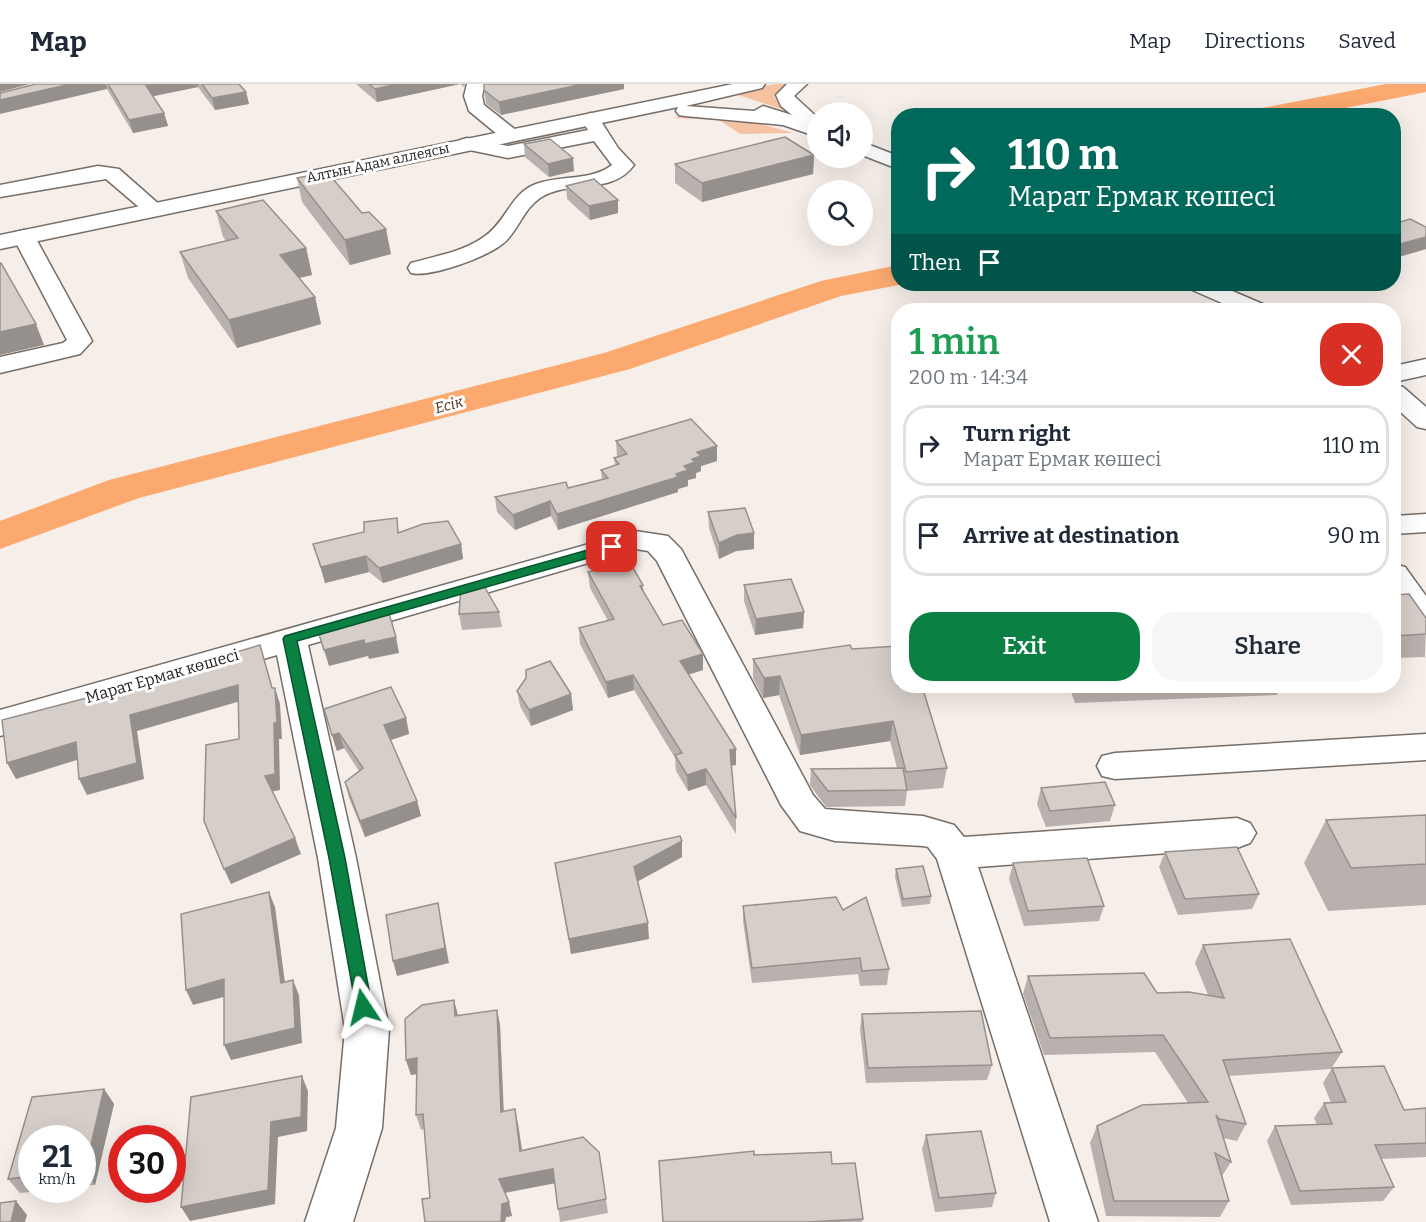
<!DOCTYPE html>
<html lang="en">
<head>
<meta charset="utf-8">
<style>
	:root { --surface:#fff; --page:#f6f6f7; --text:#1f2937; --muted:#747a83; --line:#e0e1e3; --accent:#0b8043 }
	body { margin:0; font-family:Bitter,serif; background:var(--page); color:var(--text); height:100vh; display:flex; flex-direction:column; font-size:22px; white-space:nowrap }
	* { box-sizing:border-box; margin:0 }
	p { font-size:20px; color:var(--muted) }
	.icon { flex:none; width:33px; height:33px; fill:none; stroke:currentColor; stroke-width:2; stroke-linecap:round; stroke-linejoin:round }
	.map { position:relative; flex:1; overflow:hidden }
	.panel { position:absolute; left:891px; top:219px; width:510px; height:390px; display:flex; flex-direction:column; background:var(--surface); border-radius:24px; box-shadow:0 6px 24px #0002 }
	.panel>* { flex:none }
	.top-card { position:absolute; left:891px; top:24px; width:510px; height:183px; border-radius:24px; box-shadow:0 6px 24px #0002; background:#00695c; color:#fff; overflow:hidden }
	.tools { position:absolute; left:807px; top:18px; display:grid; gap:12px }
	.tools a { display:grid; place-items:center; width:66px; height:66px; border-radius:50%; background:var(--surface); box-shadow:0 6px 24px #0002; font-size:30px }
	.speed { position:absolute; left:18px; top:1041px; display:flex; gap:12px; font-size:30px; font-weight:700; text-align:center }
	.speed>* { display:grid; place-content:center; width:78px; height:78px; border-radius:50%; background:var(--surface); box-shadow:0 6px 24px #0002; line-height:1 }
	.speed small { font-size:15px; font-weight:400 }
	.speed .limit { border:9px solid #d22; background:#fff; color:#111 }
	.pin { position:absolute; display:grid; place-items:center; width:51px; height:51px; color:#fff; margin:-26px; border-radius:12px; box-shadow:0 3px 9px #0006 }
	.me { position:absolute; width:66px; margin:-33px; rotate:350deg; stroke-linejoin:round; filter:drop-shadow(0 0 4px #0008) }
	.turn { display:flex; align-items:center; gap:21px; height:126px; padding:0 18px; font-size:27px }
	.turn .icon { width:78px; height:78px; stroke-width:2.5 }
	.turn b { display:block; font-size:42px; line-height:51px }
	.then { display:flex; align-items:center; height:57px; padding:0 18px; background:#0003; gap:12px; font-size:22px }
	.round { display:grid; place-items:center; flex:none; width:63px; height:63px; border-radius:24px; background:var(--page) }
	.headline { display:flex; align-items:center; justify-content:space-between; height:102px; padding:0 18px }
	h1 { font-size:36px; font-weight:600; line-height:45px; color:#1e9e55 }
	.cta { display:flex; gap:12px; margin-top:auto; padding:12px 18px }
	.cta a { flex:1; height:69px; border-radius:24px; background:var(--accent); color:#fff; font-size:24px; font-weight:600; line-height:69px; text-align:center }
	.cta a+a { background:var(--page); color:var(--text) }
	ul { padding:0; list-style:none }
	li { display:flex; align-items:center; gap:18px; height:81px; margin:0 12px 9px; padding:0 6px; border:3px solid var(--line); border-radius:24px }
	li div { flex:1 }
	li b { display:block; font-size:22px }
	li em { font-style:normal }
	header { display:flex; align-items:center; gap:36px; box-sizing:border-box; height:84px; padding:0 30px; background:var(--surface); border-bottom:2px solid var(--line) }
	header strong { font-size:28px }
	nav { display:flex; gap:33px; margin-inline-start:auto; font-size:21px }
	.map>svg:first-child { display:block }
	.green { fill:#f5c3a1 }
	.lines { fill:none; stroke-linecap:round; stroke-linejoin:round }
	.river { fill:#fca96f; fill-rule:evenodd }
	.minor-casing { stroke:#756e69; stroke-width:3 }
	.major-casing { stroke:#756e69; stroke-width:3 }
	.minor { fill:#fff; fill-rule:evenodd }
	.major { fill:#fff; fill-rule:evenodd }
	.wall { fill:#b8b1ad }
	.shaded-wall { fill:#96908d }
	.building { fill:#d6cec9; stroke:#96908d; stroke-width:1.5 }
	.route { fill:#0b8043; stroke:#07532c; stroke-width:1.5 }
	.labels { text-anchor:middle; dominant-baseline:central; stroke-width:6; stroke-linejoin:round; paint-order:stroke }
	.far-street-label { font-size:14px; fill:#252220; stroke:#fff }
	.far-water-label { font-size:15px; font-style:italic; fill:#4e2d14; stroke:#fff }
	.street-label { font-size:16px; fill:#252220; stroke:#fff }
</style>
</head>
<body>
<header>
<strong>Map</strong>
<nav><a>Map</a><a>Directions</a><a>Saved</a></nav>
</header>
<div class="map">
<svg width="1426" height="1138" viewBox="0 0 1426 1138">
	<rect width="100%" height="100%" fill="#f6eee9"/>
	<g class="green">
		<path d="M774 0H792L774 12 779 20 793 29 735 10Z"/>
		<path d="M693 29 751 37 793 49 740 50 719 36 673 34Z"/>
	</g>
	<g class="lines">
		<g class="river">
			<path d="M1386 0H1426V8L1305 32H1249L1253 26 1262 24Z"/>
			<path d="M898 181V200H904L841 212 630 285 139 414 0 465V437L109 396 604 269 821 197Z"/>
		</g>
		<defs>
			<g id="minor">
				<path d="M467 0H485L482 12 484 21 517 47 519 51 517 55H503L469 27 464 12Z"/>
				<path d="M590 29 597 31 618 64 634 81C612 112 568 95 540 114 524 125 519 144 506 157 491 172 430 194 411 189L408 184 411 179C435 172 464 168 485 152 506 138 511 109 536 100 560 91 592 97 612 81L594 57 508 74 460 64 457 60 460 56 467 54 508 62 588 46 581 35Z"/>
				<path d="M98 82 119 85 161 122 164 126 161 130H147L106 95 0 113V101Z"/>
				<path d="M24 146 32 148 35 153 92 257 80 270 0 289V273L63 259 67 256 13 153 16 148Z"/>
				<path d="M1426 275V291L1394 298V282Z"/>
				<path d="M1426 430V448L1394 450V432Z"/>
				<path d="M635 447 668 452 681 465 813 711 825 725 923 732 954 741 964 753 1237 734 1250 739 1256 749 1250 759 1237 764 978 783 1098 1138H1050L937 775 928 763 923 762 835 757 800 747 781 721 657 477 648 467 636 465 308 561 356 774 389 945 382 1044 353 1138H305L336 1044 345 945 318 774 277 571 0 652V626Z"/>
				<path d="M1394 480 1405 483 1426 512V546C1398 538 1391 505 1394 480Z"/>
				<path d="M1426 650V676L1115 695 1102 692 1097 682 1102 672 1115 669Z"/>
			</g>
			<g id="major">
				<path d="M733 0H765L762 4 686 22 754 27 763 22 792 31 781 22 776 11 787 0H807L794 12 818 34V53L783 41 685 32 679 31 676 27 678 23 0 165V151Z"/>
				<path d="M862 58 898 72V85L862 71Z"/>
				<path d="M1187 200H1216L1265 221 1269 226H1238L1190 205Z"/>
				<path d="M1394 301 1403 303 1426 323V345L1417 343 1394 322Z"/>
			</g>
		</defs>
		<use href="#minor" class="minor-casing"/>
		<use href="#major" class="major-casing"/>
		<use href="#minor" class="minor"/>
		<use href="#major" class="major"/>
	</g>
	<g class="wall">
		<path d="M36 0H239L246 8 249 20 215 26 198 3 153 12 164 29 168 42 133 49 107 5Z"/>
		<path d="M356 0H466L464 3 460 0 377 18Z"/>
		<path d="M624 5 501 31 486 20 484 6Z"/>
		<path d="M524 60 574 87 549 93 525 73Z"/>
		<path d="M814 71 813 90 702 118 675 99V80Z"/>
		<path d="M297 94 391 170 350 181 302 118Z"/>
		<path d="M566 102 618 116V129L590 136 567 115Z"/>
		<path d="M216 127 306 164 312 191 299 194 315 213 321 240 237 264 188 194 180 168 226 157 223 153Z"/>
		<path d="M1394 140 1426 143V165L1395 174 1394 173Z"/>
		<path d="M616 357 717 377 701 382V387L696 389V394L688 396V402L678 405V408L558 446 551 432 515 446 497 428 495 413 568 404 602 396 601 386 615 381 614 374 617 373Z"/>
		<path d="M708 428 754 465 736 467 719 475 709 444Z"/>
		<path d="M400 448 461 460 463 475 383 499 369 488 325 499 313 460Z"/>
		<path d="M588 488 643 501 644 509 663 541 703 570V586L688 591 736 665V681H731L736 734V750L706 701 688 707 676 687 675 674 634 606 608 614 580 560 579 544 608 537 590 504Z"/>
		<path d="M744 501 804 528 803 544 755 551 744 517Z"/>
		<path d="M1394 511 1426 534 1425 573 1394 574Z"/>
		<path d="M499 528 502 543 462 546 459 530Z"/>
		<path d="M852 565 947 684 943 704 907 707 905 722 826 723 810 701 811 685 897 684 890 657 800 671 779 611 763 614 753 594V575Z"/>
		<path d="M1069 602H1281L1277 611 1075 619Z"/>
		<path d="M517 607 571 610 573 626 531 642 520 622Z"/>
		<path d="M324 625 406 634 409 650 390 656 417 717 421 732 365 753 349 714 345 698 359 687 344 664 337 667Z"/>
		<path d="M1041 704 1115 721 1110 737 1046 743 1037 720Z"/>
		<path d="M1426 731V821L1328 827 1304 779 1326 736Z"/>
		<path d="M1165 768 1259 810 1252 825 1178 831 1159 783Z"/>
		<path d="M682 773 638 797 649 855 571 870 555 779Z"/>
		<path d="M1013 779 1104 822 1099 837 1024 842 1009 795Z"/>
		<path d="M896 785 931 812 930 820 902 823 895 793Z"/>
		<path d="M743 822 843 826 889 885 887 901 860 902 858 890 752 899 743 837Z"/>
		<path d="M1203 861 1342 968 1331 985 1229 992 1246 1040 1237 1057 1223 1054 1231 1078 1222 1092 1229 1117 1220 1133 1106 1132 1090 1059 1097 1042 1188 1019 1155 968 1044 971 1023 910 1028 892 1157 909 1208 911 1195 879Z"/>
		<path d="M497 926 500 941 504 1028 518 1040 522 1066 599 1068 608 1129 560 1138 555 1099 505 1109 512 1132 506 1133 505 1138H425L430 1114 424 1045 421 1046 416 1031 417 990 411 991 406 976 458 931Z"/>
		<path d="M862 930 992 981 987 996 866 999 860 945Z"/>
		<path d="M1332 984 1404 1026 1426 1024V1073L1381 1075 1394 1103 1383 1117 1291 1121 1267 1057 1275 1042 1317 1041 1314 1034 1324 1019H1331L1323 999Z"/>
		<path d="M104 1005 114 1020 95 1101 82 1102V1054H32V1106H51L20 1109 8 1095 32 1013Z"/>
		<path d="M926 1051 996 1109 992 1123 935 1128 922 1065Z"/>
		<path d="M754 1071 832 1080 863 1135 862 1138H663Z"/>
	</g>
	<g class="shaded-wall">
		<path d="M0 0H30L0 8Z"/>
		<path d="M71 0H106L107 5 0 30V16Z"/>
		<path d="M145 0H198V3L149 13Z"/>
		<path d="M397 0H460L377 18 375 5Z"/>
		<path d="M583 0H624V5L501 31 499 18Z"/>
		<path d="M246 8 249 20 215 26 212 14Z"/>
		<path d="M164 29 168 42 133 49 129 36Z"/>
		<path d="M814 71 813 90 702 118V99Z"/>
		<path d="M573 74 574 87 549 93 548 80Z"/>
		<path d="M618 116V129L590 136 589 122Z"/>
		<path d="M386 145 391 170 350 181 345 156Z"/>
		<path d="M1426 153V165L1395 174 1400 160Z"/>
		<path d="M306 164 312 191 286 197 280 171Z"/>
		<path d="M315 213 321 240 237 264 229 236Z"/>
		<path d="M36 240 44 261 0 271V248Z"/>
		<path d="M717 362V377L701 382V387L696 389V394L688 396V402L678 405V408L558 446 557 430 676 390 692 375 697 368Z"/>
		<path d="M550 417 551 432 515 446 513 431Z"/>
		<path d="M754 449V465L736 467 719 475V459L737 451Z"/>
		<path d="M461 460 463 475 383 499 379 484Z"/>
		<path d="M366 472 369 488 325 499 321 483Z"/>
		<path d="M804 528 803 544 755 551 756 535Z"/>
		<path d="M396 553 399 569 369 575 368 572 329 582 324 566 364 556Z"/>
		<path d="M260 561 275 613V604L280 620 282 655H279L280 706 270 708 265 692Z"/>
		<path d="M703 570V586L680 593V577Z"/>
		<path d="M633 591 634 606 608 614 606 598Z"/>
		<path d="M780 592 779 611 763 614 764 594Z"/>
		<path d="M238 601 244 616 137 647 144 695 87 711 79 695 130 631Z"/>
		<path d="M571 610 573 626 531 642 529 626Z"/>
		<path d="M406 634 409 650 388 657 384 641Z"/>
		<path d="M893 637 890 657 800 671 801 651Z"/>
		<path d="M339 649 344 664 337 667 332 651Z"/>
		<path d="M76 658 83 674 16 695 7 679Z"/>
		<path d="M736 665V681L730 682V666Z"/>
		<path d="M706 685V701L688 707 687 691Z"/>
		<path d="M417 717 421 732 365 753 360 737Z"/>
		<path d="M295 754 301 770 231 800 224 785Z"/>
		<path d="M682 757V773L635 799 634 783Z"/>
		<path d="M269 808 275 823 287 914 281 899Z"/>
		<path d="M438 819 449 879 397 892 393 877Z"/>
		<path d="M648 839 649 855 571 870 569 855Z"/>
		<path d="M224 895 231 911 193 921 186 906Z"/>
		<path d="M293 896 299 911 302 959 231 976 224 961Z"/>
		<path d="M454 916 458 931 455 932Z"/>
		<path d="M497 926 500 941 504 1043 501 1028Z"/>
		<path d="M417 974 422 989 411 991 406 976Z"/>
		<path d="M302 992 308 1007 307 1047 278 1053 275 1120 190 1137 181 1123 271 1038Z"/>
		<path d="M104 1005 114 1020 95 1101 85 1086Z"/>
		<path d="M515 1025 518 1040 524 1081 520 1067Z"/>
		<path d="M553 1085 556 1099 503 1109 499 1095Z"/>
		<path d="M16 1117 27 1131 25 1138H11Z"/>
		<path d="M509 1118 512 1132 506 1133 505 1138H501L502 1120Z"/>
	</g>
	<g class="building">
		<path d="M36 0H71L0 16V9Z"/>
		<path d="M108 0H148H145L164 29 129 36Z"/>
		<path d="M202 0H239L246 8 212 14Z"/>
		<path d="M369 0H397L375 5Z"/>
		<path d="M484 0H583L499 18 484 6Z"/>
		<path d="M785 53 814 71 702 99 675 80Z"/>
		<path d="M550 55 573 74 548 80 524 60Z"/>
		<path d="M327 88 362 129 369 128 386 145 345 156 297 94Z"/>
		<path d="M594 95 618 116 589 122 566 102Z"/>
		<path d="M263 116 306 164 280 171 315 213 229 236 180 168 238 154 216 127Z"/>
		<path d="M1410 135 1426 143V153L1400 160 1394 157V140Z"/>
		<path d="M0 179H1L36 240 0 248Z"/>
		<path d="M1168 225 1170 226H1150Z"/>
		<path d="M691 335 717 362 697 368 701 372 692 375 695 378 684 382 688 386 676 390 678 393 557 430 550 417 513 431 495 413 566 398 568 404 608 394 601 386 619 380 614 374 627 370 616 357Z"/>
		<path d="M745 424 754 449 737 451 719 459 708 428Z"/>
		<path d="M397 434 398 449 423 440 448 437 461 460 379 484 366 472 321 483 313 460 364 448V438Z"/>
		<path d="M629 477 643 501 640 502 663 541 682 536 703 570 680 577 736 665 730 666 736 734 706 685 687 691 675 671 682 669 633 591 606 598 579 544 614 535 588 488Z"/>
		<path d="M791 495 804 528 756 535 744 501Z"/>
		<path d="M484 502 499 528 459 530 461 503Z"/>
		<path d="M1409 510 1426 534V550L1394 552V511Z"/>
		<path d="M388 526 396 553 365 560 364 556 324 566 317 544Z"/>
		<path d="M260 561 272 604H275L277 639H274L275 690 265 692 295 754 224 785 204 737 206 661 239 655 238 601 130 631 137 679 79 695 76 658 7 679 2 636 125 604 126 607 228 579 226 571Z"/>
		<path d="M850 561 852 565 898 562V602H922L947 684 906 688 893 637 801 651 780 592 764 594 753 575Z"/>
		<path d="M550 577 571 610 529 626 517 607 526 594V586Z"/>
		<path d="M391 603 406 634 384 641 417 717 360 737 345 698 363 684 339 649 332 651 324 625Z"/>
		<path d="M903 684 907 706 828 707 811 685Z"/>
		<path d="M1105 698 1115 721 1050 727 1041 704Z"/>
		<path d="M1426 731V780L1351 784 1326 736Z"/>
		<path d="M680 752 682 757 634 783 648 839 569 855 555 779Z"/>
		<path d="M1237 763 1259 810 1185 815 1165 768Z"/>
		<path d="M1087 774 1104 822 1028 827 1013 779Z"/>
		<path d="M923 782 931 812 903 815 896 785Z"/>
		<path d="M269 808 281 899 293 896 295 944 224 961V895L186 906 181 830Z"/>
		<path d="M836 813 843 826 866 813 889 885 862 887 860 874 752 884 743 822Z"/>
		<path d="M438 819 445 864 393 877 386 831Z"/>
		<path d="M1290 855 1342 968 1223 976 1246 1040 1219 1035 1216 1031 1231 1078 1215 1069 1229 1117H1114L1097 1042 1142 1021 1208 1018 1163 951 1050 954 1028 892 1144 889 1157 909 1189 908 1224 914 1203 861Z"/>
		<path d="M454 916 455 932 497 926 501 1028 515 1025 520 1067 583 1053 599 1068 606 1115 558 1125 553 1085 499 1095 509 1118 502 1120 501 1138H425L422 1115 430 1114 423 1030 416 1031 417 974 406 976 405 935 422 921Z"/>
		<path d="M981 927 992 981 868 984 862 930Z"/>
		<path d="M1384 982 1404 1026 1426 1024V1059L1375 1061 1394 1103 1300 1107 1275 1042 1332 1040 1324 1019 1346 1018 1332 984Z"/>
		<path d="M302 992 301 1033 271 1038 268 1106 181 1123 191 1013Z"/>
		<path d="M104 1005 85 1086 82 1087V1054H32V1092L8 1095 32 1013Z"/>
		<path d="M981 1047 996 1109 939 1114 926 1051Z"/>
		<path d="M754 1067V1071L831 1068 832 1080 855 1079 863 1135 808 1138H663L659 1077Z"/>
		<path d="M16 1117 11 1138H0V1119Z"/>
	</g>
	<path class="route" d="M612 459 618 463 616 466 297 557 345 774 372 923 369 929 363 931 357 929 329 774 283 555 285 552Z"/>
	<g class="labels">
		<g class="far-street-label">
			<text transform="translate(378 79) rotate(-12)">Алтын Адам аллеясы</text>
		</g>
		<g class="far-water-label">
			<text transform="translate(449 321) rotate(-15)">Есік</text>
		</g>
		<g class="street-label">
			<text transform="translate(162 592) rotate(-16)">Марат Ермак көшесі</text>
		</g>
	</g>
</svg>
<div class="tools">
<a><svg class="icon" aria-label="sound" viewBox="0 0 24 24"><path d="M4 9h4l5-4v14l-5-4H4zM17 9q2 3 0 6"/></svg></a>
<a><svg class="icon" aria-label="search" viewBox="0 0 24 24"><circle cx="10" cy="10" r="6"/><path d="M15 15l6 6"/></svg></a>
</div>
<div class="speed"><div>21<small>km/h</small></div><div class="limit">30</div></div>
<div class="pin" style="left:612px;top:463px;background:#d93025"><svg class="icon" aria-label="arrive" viewBox="0 0 24 24"><path d="M6 21V4h12l-3 4 3 4H6"/></svg></div>
<svg class="me" style="left:363px;top:923px" viewBox="-20 -20 40 40"><path d="M0-17L14 15 0 8-14 15z" fill="#0b8043" stroke="#fff" stroke-width="4"/></svg>
<div class="top-card">
<div class="turn"><svg class="icon" aria-label="right" viewBox="0 0 24 24"><path d="M7 20v-9h11M14 6l5 5-5 5"/></svg><div><b>110 m</b>Марат Ермак көшесі</div></div>
<div class="then">Then<svg class="icon" aria-label="arrive" viewBox="0 0 24 24"><path d="M6 21V4h12l-3 4 3 4H6"/></svg></div>
</div>
<section class="panel">
<div class="headline"><div><h1>1 min</h1><p>200 m · 14:34</p></div><a class="round" style="background:#d93025;color:#fff"><svg class="icon" aria-label="close" viewBox="0 0 24 24"><path d="M6 6l12 12M18 6L6 18"/></svg></a></div>
<ul>
<li><svg class="icon" aria-label="right" viewBox="0 0 24 24"><path d="M7 20v-9h11M14 6l5 5-5 5"/></svg><div><b>Turn right</b><p>Марат Ермак көшесі</p></div><em>110 m</em></li>
<li><svg class="icon" aria-label="arrive" viewBox="0 0 24 24"><path d="M6 21V4h12l-3 4 3 4H6"/></svg><div><b>Arrive at destination</b></div><em>90 m</em></li>
</ul>
<div class="cta"><a>Exit</a><a>Share</a></div>
</section>
</div>
</body>
</html>
